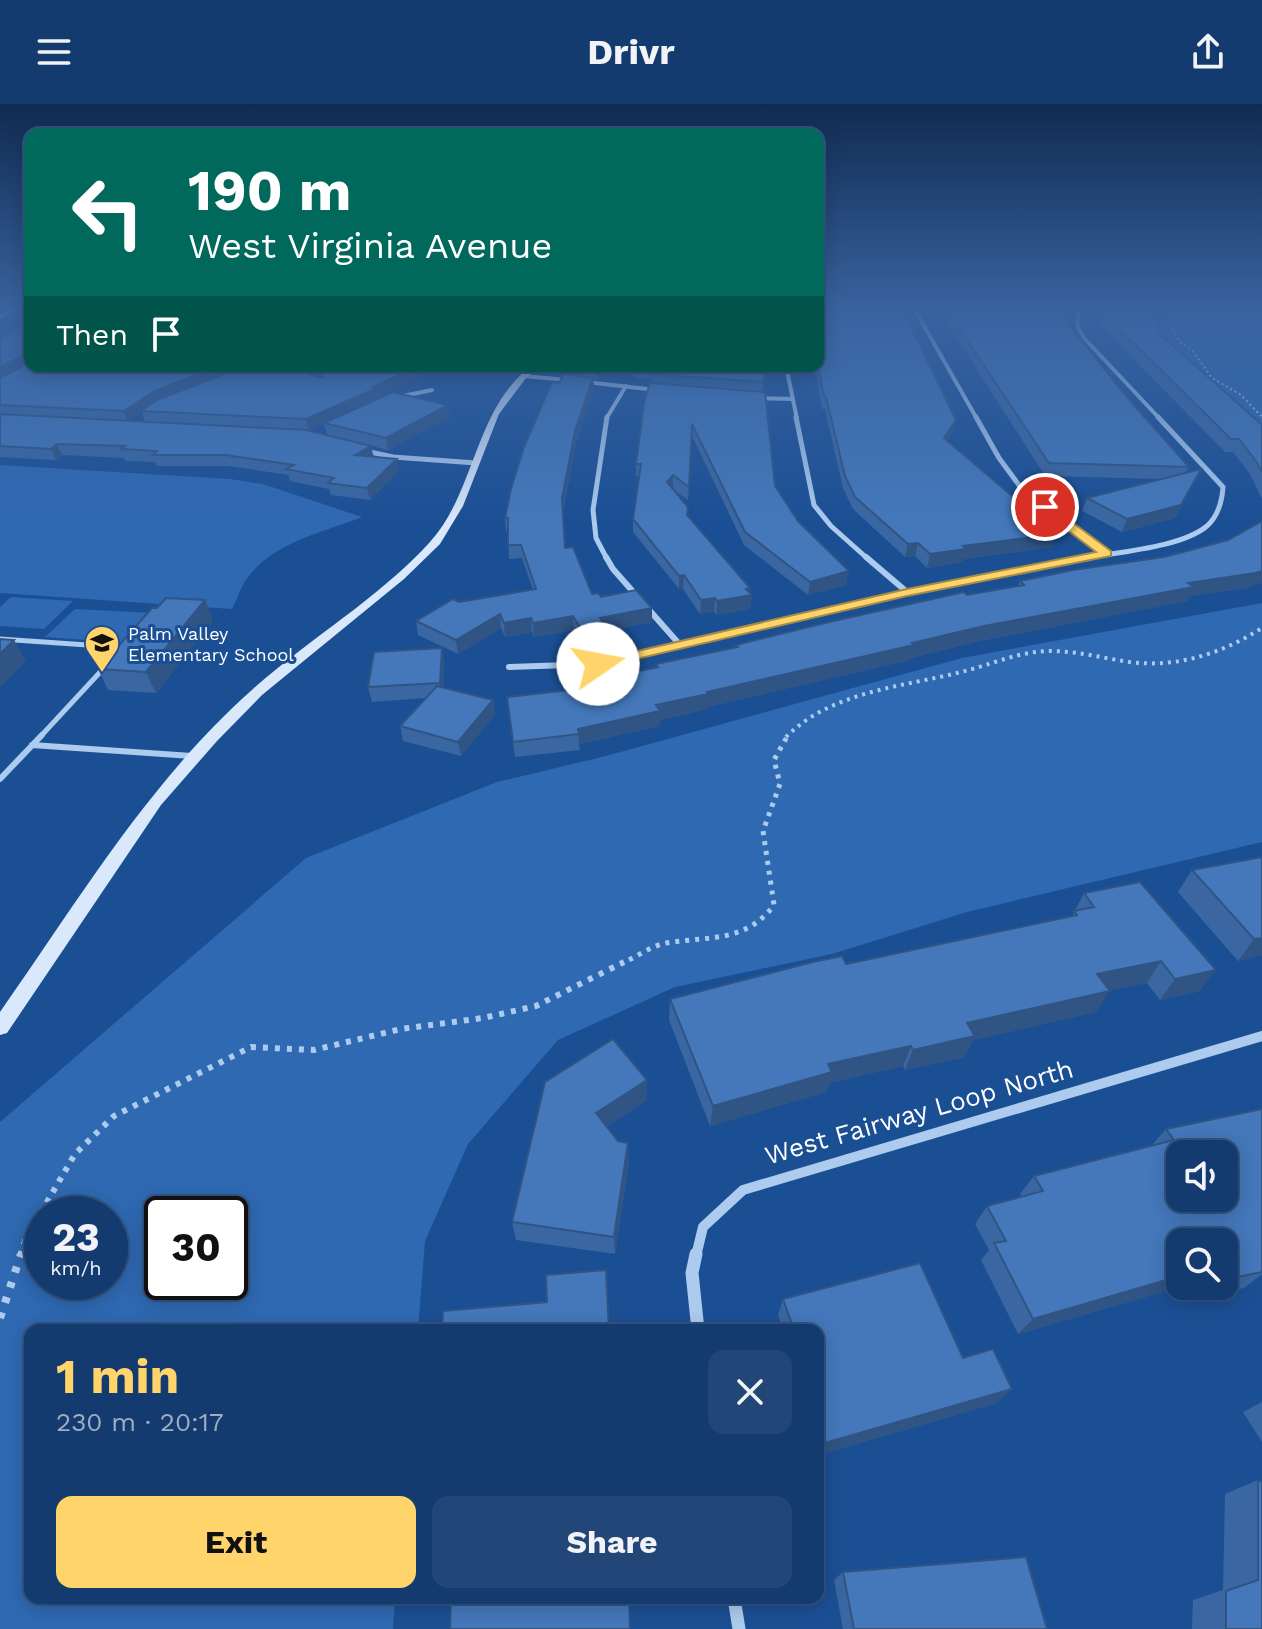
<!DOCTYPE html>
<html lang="en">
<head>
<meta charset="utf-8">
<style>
	:root { --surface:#143b6f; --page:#214677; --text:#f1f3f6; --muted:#9dadc3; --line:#335582; --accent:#ffd56b }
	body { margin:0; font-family:"Work Sans",sans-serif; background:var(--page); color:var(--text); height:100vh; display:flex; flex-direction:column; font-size:30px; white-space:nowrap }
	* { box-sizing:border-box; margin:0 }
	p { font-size:26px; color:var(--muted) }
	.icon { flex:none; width:44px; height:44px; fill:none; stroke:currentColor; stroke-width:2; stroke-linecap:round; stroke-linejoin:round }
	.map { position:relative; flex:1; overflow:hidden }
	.drawer { position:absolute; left:24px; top:1220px; width:800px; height:280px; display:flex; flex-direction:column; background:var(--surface); border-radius:16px; box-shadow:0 4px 20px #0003,0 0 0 2px var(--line) }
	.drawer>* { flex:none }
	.top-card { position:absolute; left:24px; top:24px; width:800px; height:244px; border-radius:16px; box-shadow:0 4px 20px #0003,0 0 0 2px var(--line); background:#00695c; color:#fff; overflow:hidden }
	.tools { position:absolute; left:1166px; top:1036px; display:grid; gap:16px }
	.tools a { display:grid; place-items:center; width:72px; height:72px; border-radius:16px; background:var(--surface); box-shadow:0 4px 20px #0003,0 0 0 2px var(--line); font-size:40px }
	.speed { position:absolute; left:24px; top:1092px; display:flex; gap:16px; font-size:40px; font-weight:700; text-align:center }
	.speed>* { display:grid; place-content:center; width:104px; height:104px; border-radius:50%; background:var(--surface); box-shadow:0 4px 20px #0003,0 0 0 2px var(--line); line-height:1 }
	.speed small { font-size:20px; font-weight:400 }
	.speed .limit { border:4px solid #111; border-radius:12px; background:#fff; color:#111 }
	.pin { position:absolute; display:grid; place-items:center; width:68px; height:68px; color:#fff; margin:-34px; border:4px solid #fff; border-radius:50%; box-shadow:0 2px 8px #0007 }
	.me { position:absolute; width:88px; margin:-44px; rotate:78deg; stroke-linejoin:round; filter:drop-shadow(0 0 6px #0008) }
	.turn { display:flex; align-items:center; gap:28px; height:168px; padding:0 32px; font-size:36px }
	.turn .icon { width:104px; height:104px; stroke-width:2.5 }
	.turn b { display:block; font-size:56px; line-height:68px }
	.then { display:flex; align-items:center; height:76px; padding:0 32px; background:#0003; gap:16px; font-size:30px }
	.round { display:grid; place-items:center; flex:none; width:84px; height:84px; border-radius:16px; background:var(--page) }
	.summary { display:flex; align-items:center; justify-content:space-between; height:136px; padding:0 32px }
	h1 { font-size:48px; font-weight:700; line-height:60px; color:var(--accent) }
	.button { display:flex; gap:16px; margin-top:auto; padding:16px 32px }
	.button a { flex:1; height:92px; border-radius:16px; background:var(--accent); color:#111; font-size:32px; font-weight:700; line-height:92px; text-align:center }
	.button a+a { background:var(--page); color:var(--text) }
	header { display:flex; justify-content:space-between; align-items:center; height:104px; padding:0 32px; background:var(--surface); font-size:36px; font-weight:700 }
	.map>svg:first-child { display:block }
	.green { fill:#2f69b2; fill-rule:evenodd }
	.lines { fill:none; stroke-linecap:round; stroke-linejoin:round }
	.path-far4 { stroke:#adcbef; stroke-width:2; stroke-dasharray:2 3; stroke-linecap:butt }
	.path-far3 { stroke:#adcbef; stroke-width:4; stroke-dasharray:3 5; stroke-linecap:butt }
	.path-far2 { stroke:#adcbef; stroke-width:5; stroke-dasharray:4 6; stroke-linecap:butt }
	.path-far1 { stroke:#adcbef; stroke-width:6; stroke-dasharray:5 7; stroke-linecap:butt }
	.path { stroke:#adcbef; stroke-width:8; stroke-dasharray:6 10; stroke-linecap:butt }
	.lane-far1 { stroke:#adcbef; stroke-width:5 }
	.lane { stroke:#adcbef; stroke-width:6 }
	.street-far4 { stroke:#adcbef; stroke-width:4 }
	.street-far3 { stroke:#adcbef; stroke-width:5 }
	.street-far2 { stroke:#adcbef; stroke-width:6 }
	.street-far1 { stroke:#adcbef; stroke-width:10 }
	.street { stroke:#adcbef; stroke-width:13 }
	.secondary { fill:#dae8fb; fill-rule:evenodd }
	.wall { fill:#3a67a1; fill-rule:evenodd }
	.shaded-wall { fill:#305483 }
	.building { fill:#4478bb; stroke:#305483; stroke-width:2; fill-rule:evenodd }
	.route { fill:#ffd56b; stroke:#a68a46; stroke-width:2 }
	.labels { text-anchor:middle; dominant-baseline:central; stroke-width:6; stroke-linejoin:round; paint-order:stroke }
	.far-poi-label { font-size:18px; fill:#fff; stroke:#1b4f94; text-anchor:start }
	.near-street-label { font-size:26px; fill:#fff; stroke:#1b4f94 }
</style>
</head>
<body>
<header><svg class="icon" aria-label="menu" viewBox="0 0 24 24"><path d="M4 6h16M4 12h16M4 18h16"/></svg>Drivr<svg class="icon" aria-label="share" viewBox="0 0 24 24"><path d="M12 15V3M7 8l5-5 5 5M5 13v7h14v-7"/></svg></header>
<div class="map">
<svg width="1262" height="1525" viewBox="0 0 1262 1525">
	<rect width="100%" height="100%" fill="#1b4f94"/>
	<g class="green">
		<path d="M1169 206H1262V320L1156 227Z"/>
		<path d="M0 361 230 375 263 380 362 413C322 429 272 438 246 476 240 484 237 496 232 505L0 489Z"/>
		<path d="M11 493 73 497 44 525 0 522V503Z"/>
		<path d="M1262 499V738L967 808 832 850 675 883 558 936 468 1040 425 1137 418 1226H30V1494H395L393 1525H0V1018L306 754 497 678 606 652 962 554ZM110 1110V1178H42V1110ZM230 1110V1178H162V1110Z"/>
		<path d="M75 505 153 509 127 539 45 533Z"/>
	</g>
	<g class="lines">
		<path class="path-far4" d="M1177 206 1173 212 1174 229 1180 238 1192 246 1212 274 1241 291 1262 313"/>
		<path class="path-far3" d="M786 633C832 587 902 583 961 568 991 561 1019 547 1050 547 1077 547 1103 554 1129 558 1177 564 1221 550 1262 524"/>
		<path class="path-far2" d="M620 860C635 854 651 842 666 839 708 832 746 839 774 801L763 727 780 680 774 656 788 631"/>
		<path class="path-far1" d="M20 1152 26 1134 75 1050 114 1012 251 943 314 946 401 925 483 914 536 902 624 858"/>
		<path class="path" d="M0 1214 21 1150"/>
		<g class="lane-far1">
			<path d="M0 535 102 542 114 547 111 552"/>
			<path d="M40 633 103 565"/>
		</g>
		<g class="lane">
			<path d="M32 641 192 652"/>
			<path d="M0 675 42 631"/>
		</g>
		<g class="street-far4">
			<path d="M915 206 977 315"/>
			<path d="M1079 206 1077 221 1084 234 1160 315"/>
			<path d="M786 262 797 315"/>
			<path d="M523 272 568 276"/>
			<path d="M586 278 656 286"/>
			<path d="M398 293 432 286"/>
			<path d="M757 294 792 295"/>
			<path d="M606 315 626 282"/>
		</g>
		<g class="street-far3">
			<path d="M607 313 593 406 596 434 607 455"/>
			<path d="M796 313 814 401 831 422 868 455"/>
			<path d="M976 313 999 354 1024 388 1106 450"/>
			<path d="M365 347 393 353 476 359"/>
			<path d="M1081 455C1115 448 1181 444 1207 422 1218 412 1222 398 1223 383L1158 313"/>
		</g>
		<g class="street-far2">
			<path d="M606 453 613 465 681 542"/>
			<path d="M866 453 907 488"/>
			<path d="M509 563 598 560 907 488 1092 453"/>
		</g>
		<path class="street-far1" d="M696 1152 703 1123 743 1086 1262 932"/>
		<g class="street">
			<path d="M696 1150 692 1169 698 1226"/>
			<path d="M734 1494 739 1525"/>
		</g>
		<g class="secondary">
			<path d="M9 206H17L0 215V210Z"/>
			<path d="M531 262H540L526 274 499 310 463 402 440 440 404 475 262 591 217 637 161 701 7 929 0 931V908C78 797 150 676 253 585 310 534 378 495 430 438 476 387 474 306 531 262Z"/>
		</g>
	</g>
	<g class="wall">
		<path d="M939 206H1056L1132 299 1189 363 1186 368 1195 377 1175 414 1122 428 1082 407 1087 394 1161 375 1045 372Z"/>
		<path d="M1086 206H1151L1161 231 1262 321V395L1250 370 1233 348H1225Z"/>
		<path d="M30 218V262L304 268 296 262H459L451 266 440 263 379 293V294L450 313 388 346 327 331 324 320 309 326 373 353 399 367 370 396 331 391 329 385 290 377 288 371 229 362H157L155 358 125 357 124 354 62 351 56 356 0 353V235ZM142 308 145 318 129 317Z"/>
		<path d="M572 262H601L597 275H593L594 285 576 339 563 406 565 444 592 490 601 493 652 518 604 528V534L582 539 574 526 534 533 532 528 505 533 501 524 458 550 418 531 416 517 459 498 533 486 522 454 509 455 508 427H506L505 414 559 279 572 271Z"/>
		<path d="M632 262H763L764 278 763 287 775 382 798 417 846 481 808 491 744 441 692 332 688 396 672 385 687 411 752 491 750 505 716 511 714 507 700 510 683 485H679L633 428V415L640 372H636V360L652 275 634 274Z"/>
		<path d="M813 262H818L953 328 947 336 1057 430 1053 443 963 455 962 458 927 464 915 452 905 453 853 405 843 384 825 305H822L817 273Z"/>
		<path d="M1020 477 1247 484 1189 492 1187 497 979 537 911 554 910 556 707 603V605L660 616 659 622 579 640 580 646 515 653 507 593 576 586V580L656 563V560L736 543V541L967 491 1018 482Z"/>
		<path d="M213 517 156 589 108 586 98 565Z"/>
		<path d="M442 544 444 559 443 584 493 596 495 610 461 652 403 637 400 622 426 594 372 598 368 583Z"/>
		<path d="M1262 753V851L1238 857 1178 788 1192 766Z"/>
		<path d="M1084 789 1200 887 1160 896 1147 879 1109 886 1096 908 973 936 965 953 905 966 903 962 829 979 826 988 710 1022 669 916 670 895 846 860 1072 812Z"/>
		<path d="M613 935 647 996 607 1022 629 1058 615 1150 516 1136 512 1118Z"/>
		<path d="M1262 1005V1170L1244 1184 1191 1196 1183 1182 1018 1230 981 1156 989 1146 975 1120 987 1102 1022 1093 1020 1090 1034 1072 1152 1041 1166 1025ZM1224 1138V1182H1180Z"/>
		<path d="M783 1195 963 1254 997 1299 818 1351V1226H783L778 1211Z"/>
		<path d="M1262 1298V1338L1243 1308Z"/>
		<path d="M1258 1376 1262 1525H1192L1193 1496 1223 1486 1225 1390Z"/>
		<path d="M843 1468 1047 1525H843L834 1476Z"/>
	</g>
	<g class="shaded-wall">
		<path d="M29 247 30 260 0 276V263Z"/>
		<path d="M219 262H247L141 307 142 308 128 318 124 307 153 288Z"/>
		<path d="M418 262H440V263L379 293V296L309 326 306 315Z"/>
		<path d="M597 262H601L597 275Z"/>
		<path d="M593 274 594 285 576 339 562 407V394L575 327Z"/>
		<path d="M448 301 450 313 388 346 386 334Z"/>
		<path d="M956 316 953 328 941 346 944 334Z"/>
		<path d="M57 340 62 351 56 356 51 345Z"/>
		<path d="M371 342 374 354 355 351Z"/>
		<path d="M397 355 399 367 370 396 367 384Z"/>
		<path d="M1201 365 1175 414 1122 428 1127 415Z"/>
		<path d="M673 371V384L667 390V378Z"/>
		<path d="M1057 430 1053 443 963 455 962 458 927 464 930 450 963 442Z"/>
		<path d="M918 439 915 452 905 453 908 440Z"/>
		<path d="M849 467 846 481 808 491 810 478Z"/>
		<path d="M1262 467V479L1247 484 1189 492 1187 497 979 537 911 554 910 556 707 603V605L660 616 659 622 579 640 578 625 707 588 984 522 1188 479Z"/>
		<path d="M684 471 683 485H679V472Z"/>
		<path d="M750 484V492L752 491 750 505 716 511 717 497Z"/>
		<path d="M715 494 714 507 700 510 701 496Z"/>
		<path d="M205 496 213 517 156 589 146 568Z"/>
		<path d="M652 504V518L604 528V534L582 539 581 525 600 514Z"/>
		<path d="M500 510 501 524 458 550 456 536Z"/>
		<path d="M573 512 574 526 534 533 533 519Z"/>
		<path d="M531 514 532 528 505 533 504 519Z"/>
		<path d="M14 536 26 557 0 583V550Z"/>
		<path d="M442 544 444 559 442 593 440 579Z"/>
		<path d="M493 596 495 610 461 652 458 638Z"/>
		<path d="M1262 834V851L1238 857 1254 835Z"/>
		<path d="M1161 857 1147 879 1084 891 1097 870Z"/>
		<path d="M1216 866 1200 887 1160 896 1175 875Z"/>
		<path d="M1110 887 1096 908 973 936 965 953 905 966 913 946 967 919Z"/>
		<path d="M911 942 903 962 829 979 826 988 710 1022 713 1002 828 960Z"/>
		<path d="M647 976V996L597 1029 596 1009Z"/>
		<path d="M628 1039 629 1058 615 1150 614 1133Z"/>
		<path d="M1180 1172V1182H1183L1018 1230 1033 1215Z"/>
		<path d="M1012 1285 997 1299 818 1351V1341Z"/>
	</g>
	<g class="building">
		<path d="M818 206H903L956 316 944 334 1057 430 963 442 966 445 930 450 918 439 908 440 855 393 845 372 826 293H824L818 262Z"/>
		<path d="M947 206H1056L1132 299 1189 363 1049 359Z"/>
		<path d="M1100 206H1151L1161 231 1262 321V368L1256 357 1239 335H1231Z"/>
		<path d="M30 218V248L0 263V235Z"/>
		<path d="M30 258V262H219L153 288 124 307 0 301V274Z"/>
		<path d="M245 262H282L324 274 308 262H418L373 283 377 284 306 315 141 307 157 296Z"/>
		<path d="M634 262H763L764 278 652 270 654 265Z"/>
		<path d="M564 270 593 274 575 327 562 394 565 444 573 443 592 490 598 489 601 493 636 486 652 504 600 514 604 520 581 525 573 512 533 519 531 514 504 519 500 510 456 536 416 517 453 495 459 498 536 485 521 441H508V414H505L511 385 524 343 552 278 559 279Z"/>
		<path d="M650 279 765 288 775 382 798 417 849 467 810 478 745 428 692 320 689 383 673 371 667 378 688 403 687 411 750 484 746 485 752 491 717 497 715 494 701 496 684 471 679 472 633 415 641 360H636L644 299Z"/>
		<path d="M393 288 448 301 386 334 324 319Z"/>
		<path d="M0 310 306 326 371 342 355 351 397 355 367 384 328 379 334 374 286 365 294 361 226 351H153L157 347 121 345 125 342 57 340 51 345 0 342Z"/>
		<path d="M1201 365 1181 401 1127 415 1087 394Z"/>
		<path d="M1262 417V467L1255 469 1188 479 1194 483 984 522 912 539 914 541 707 588 708 590 656 601 660 607 578 625 579 630 513 638 507 593 579 585 576 580 658 563 656 560 738 543 736 541 829 518 964 488 967 491 1024 481 1020 477 1073 466 1164 453 1228 436Z"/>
		<path d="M166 494 205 496 146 568 98 565 152 504H157Z"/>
		<path d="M0 535 14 536 0 550Z"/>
		<path d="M442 544 440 579 368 583 374 548Z"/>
		<path d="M437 582 493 596 458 638 400 622Z"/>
		<path d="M1262 753V834L1254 835 1192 766Z"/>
		<path d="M1140 778 1216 866 1175 875 1161 857 1097 870 1110 887 967 919 975 932 913 946 911 942 828 960 832 968 713 1002 670 895 813 858 842 852 846 860 1077 811 1074 807 1094 803 1084 789Z"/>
		<path d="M613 935 647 976 596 1009 618 1037 628 1039 614 1133 512 1118 545 978Z"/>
		<path d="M1262 1005V1168L1224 1176V1138H1180V1172L1033 1215 994 1139 1006 1137 987 1102 1043 1087 1034 1072 1174 1036 1166 1025ZM1180 1050H1224V1094H1180Z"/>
		<path d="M920 1159 963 1254 993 1245 1012 1285 818 1341V1226H794L783 1195Z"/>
		<path d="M606 1166 609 1226H442L443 1207 547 1198 546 1171Z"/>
		<path d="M1258 1376 1262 1378V1525H1226V1487L1258 1476Z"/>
		<path d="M1026 1453 1047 1525H854L843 1468Z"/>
		<path d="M451 1494H592L593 1500 629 1495 630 1525H450Z"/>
	</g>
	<linearGradient id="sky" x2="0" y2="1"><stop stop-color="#0f2b51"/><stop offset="0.49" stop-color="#39639f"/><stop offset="1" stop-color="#39639f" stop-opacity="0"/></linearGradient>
	<rect width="1262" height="419" fill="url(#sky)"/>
	<path class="route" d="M1041 401H1049L1111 447V452L907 492 598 564 591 560 598 556 907 485 1096 448 1041 406Z"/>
	<defs>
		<symbol id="school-pin" viewBox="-11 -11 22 30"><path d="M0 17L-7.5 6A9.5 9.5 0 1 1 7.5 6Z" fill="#ffd56b" stroke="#1b4f94"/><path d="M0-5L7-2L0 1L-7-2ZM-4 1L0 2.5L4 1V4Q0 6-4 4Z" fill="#111"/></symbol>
	</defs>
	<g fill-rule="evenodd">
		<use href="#school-pin" x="82" y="519" width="40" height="54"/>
	</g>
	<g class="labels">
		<g class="far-poi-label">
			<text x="128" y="529">Palm Valley<tspan x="128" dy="21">Elementary School</tspan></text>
		</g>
		<g class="near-street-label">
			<text transform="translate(919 1008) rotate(-16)">West Fairway Loop North</text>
		</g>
	</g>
</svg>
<div class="tools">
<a><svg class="icon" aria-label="sound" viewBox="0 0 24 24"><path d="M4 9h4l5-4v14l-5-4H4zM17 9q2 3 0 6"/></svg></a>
<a><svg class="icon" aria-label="search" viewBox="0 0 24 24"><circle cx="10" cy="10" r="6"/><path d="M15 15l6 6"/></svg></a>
</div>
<div class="speed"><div>23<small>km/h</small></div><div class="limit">30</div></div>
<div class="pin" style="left:1045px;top:403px;background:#d93025"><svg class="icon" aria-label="arrive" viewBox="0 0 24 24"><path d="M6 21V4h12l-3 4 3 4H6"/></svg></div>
<svg class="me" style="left:598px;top:560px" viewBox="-20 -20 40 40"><circle r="19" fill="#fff"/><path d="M0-13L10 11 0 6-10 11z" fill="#ffd56b"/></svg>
<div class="top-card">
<div class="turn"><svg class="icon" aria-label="left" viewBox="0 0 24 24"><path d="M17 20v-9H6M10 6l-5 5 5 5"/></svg><div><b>190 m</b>West Virginia Avenue</div></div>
<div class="then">Then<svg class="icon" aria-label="arrive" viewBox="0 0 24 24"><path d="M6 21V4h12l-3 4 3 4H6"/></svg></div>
</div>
<section class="drawer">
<div class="summary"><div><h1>1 min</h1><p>230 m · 20:17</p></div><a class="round"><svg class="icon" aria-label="close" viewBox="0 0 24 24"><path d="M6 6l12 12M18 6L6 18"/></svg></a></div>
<div class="button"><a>Exit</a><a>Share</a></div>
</section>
</div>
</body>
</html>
